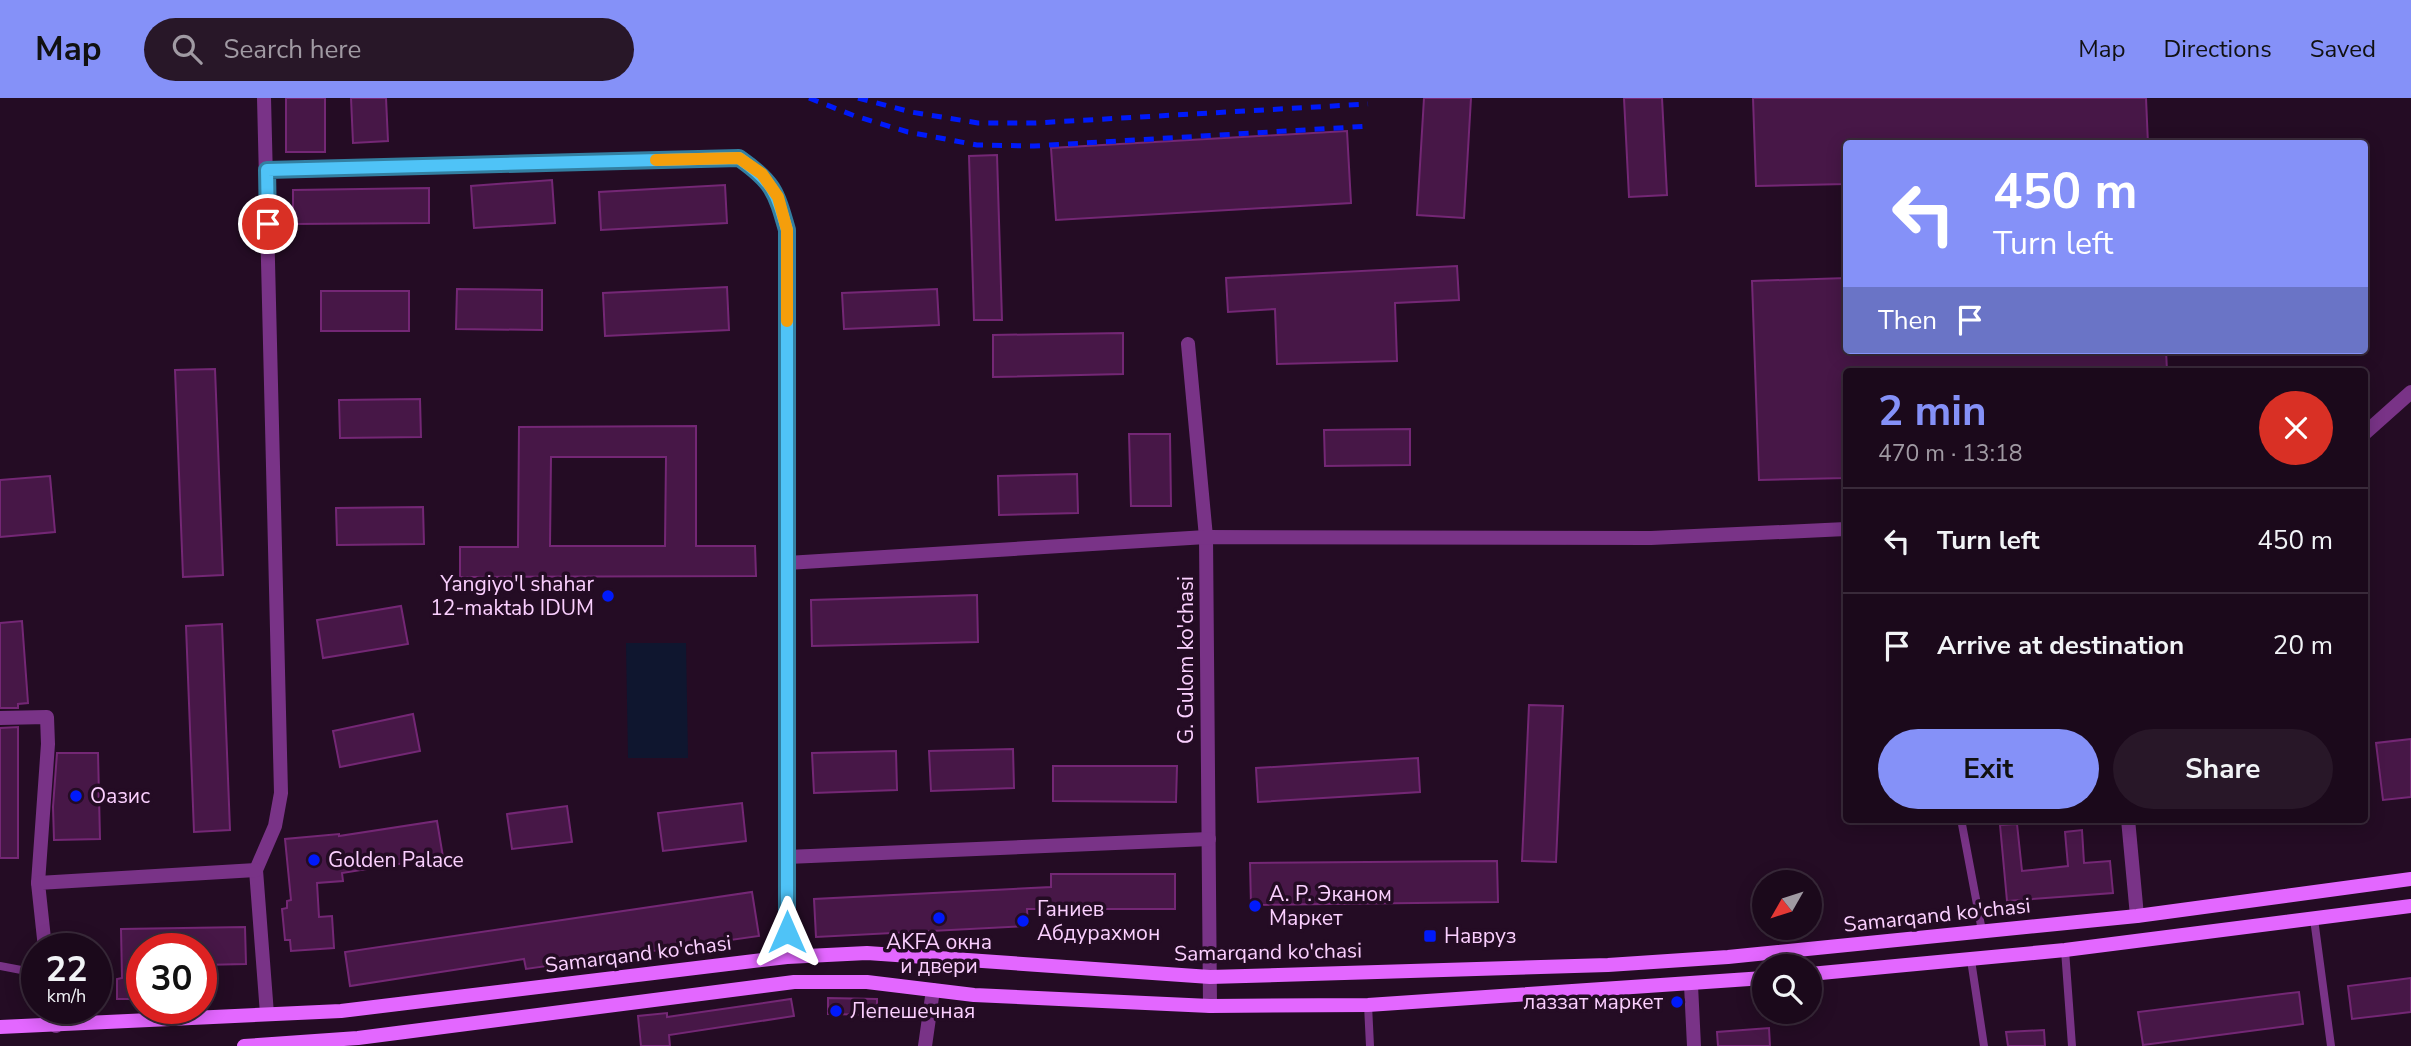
<!DOCTYPE html>
<html lang="en">
<head>
<meta charset="utf-8">
<style>
	:root { --surface:#1b091b; --page:#281728; --text:#f1f3f6; --muted:#a09aa3; --line:#392a3a; --accent:#8591f8 }
	body { margin:0; font-family:"Nunito Sans",sans-serif; background:var(--page); color:var(--text); height:100vh; display:flex; flex-direction:column; font-size:26px; white-space:nowrap }
	* { box-sizing:border-box; margin:0 }
	p { font-size:23px; color:var(--muted) }
	.icon { flex:none; width:38px; height:38px; fill:none; stroke:currentColor; stroke-width:2; stroke-linecap:round; stroke-linejoin:round }
	.map { position:relative; flex:1; overflow:hidden }
	.panel { position:absolute; left:1843px; top:270px; width:525px; height:455px; display:flex; flex-direction:column; background:var(--surface); border-radius:7px; box-shadow:0 4px 18px #0003,0 0 0 2px var(--line) }
	.panel>* { flex:none }
	.guide { position:absolute; left:1843px; top:42px; width:525px; height:214px; border-radius:7px; box-shadow:0 4px 18px #0003,0 0 0 2px var(--line); background:#8591f8; color:#fff; overflow:hidden }
	.needle { width:46px; rotate:231deg }
	.fabs { position:absolute; left:1752px; top:772px; display:grid; gap:14px }
	.fabs a { display:grid; place-items:center; width:70px; height:70px; border-radius:50%; background:var(--surface); box-shadow:0 4px 18px #0003,0 0 0 2px var(--line); font-size:35px }
	.speed { position:absolute; left:21px; top:835px; display:flex; gap:14px; font-size:35px; font-weight:700; text-align:center }
	.speed>* { display:grid; place-content:center; width:91px; height:91px; border-radius:50%; background:var(--surface); box-shadow:0 4px 18px #0003,0 0 0 2px var(--line); line-height:1 }
	.speed small { font-size:18px; font-weight:400 }
	.speed .limit { border:10px solid #d22; background:#fff; color:#111 }
	.pin { position:absolute; display:grid; place-items:center; width:60px; height:60px; color:#fff; margin:-30px; border:4px solid #fff; border-radius:50%; box-shadow:0 2px 7px #0007 }
	.me { position:absolute; width:77px; margin:-38px; rotate:0deg; stroke-linejoin:round; filter:drop-shadow(0 0 5px #0008) }
	.turn { display:flex; align-items:center; gap:24px; height:147px; padding:0 35px; font-size:32px }
	.turn .icon { width:91px; height:91px; stroke-width:2.5 }
	.turn b { display:block; font-size:49px; line-height:60px }
	.then { display:flex; align-items:center; height:66px; padding:0 35px; background:#0003; gap:14px; font-size:26px }
	.round { display:grid; place-items:center; flex:none; width:74px; height:74px; border-radius:37px; background:var(--page) }
	.head { display:flex; align-items:center; justify-content:space-between; height:119px; padding:0 35px }
	h1 { font-size:42px; font-weight:700; line-height:52px; color:var(--accent) }
	.cta { display:flex; gap:14px; margin-top:auto; padding:14px 35px }
	.cta a { flex:1; height:80px; border-radius:42px; background:var(--accent); color:#111; font-size:28px; font-weight:700; line-height:80px; text-align:center }
	.cta a+a { background:var(--page); color:var(--text) }
	ul { padding:0; list-style:none }
	li { display:flex; align-items:center; gap:21px; height:105px; padding:0 35px; border-top:2px solid var(--line) }
	li div { flex:1 }
	li b { display:block; font-size:26px }
	li em { font-style:normal }
	header { display:flex; align-items:center; gap:42px; box-sizing:border-box; height:98px; padding:0 35px; background:var(--accent); color:#111 }
	header strong { font-size:33px }
	nav { display:flex; gap:38px; margin-inline-start:auto; font-size:24px }
	.search { width:490px; height:63px; background:var(--page); display:flex; align-items:center; gap:18px; box-sizing:border-box; padding:0 24px; border-radius:38px; color:var(--muted); font-size:26px }
	.map>svg:first-child { display:block }
	.green { fill:#0f162f }
	.building { fill:#471747; stroke:#742775; stroke-width:2; fill-rule:evenodd }
	.lines { fill:none; stroke-linecap:round; stroke-linejoin:round }
	.service { stroke:#793387; stroke-width:8 }
	.minor { stroke:#793387; stroke-width:14 }
	.secondary { stroke:#e367ff; stroke-width:14 }
	.rail { stroke:#001afb; stroke-width:5; stroke-dasharray:10 9; stroke-linecap:butt }
	.route-casing { stroke:#337fa1; stroke-width:18 }
	.route { stroke:#4fc3f7; stroke-width:12 }
	.slow { stroke:#f59e0b; stroke-width:12 }
	.poi-dot { fill:#001afb; stroke:#240c24; stroke-width:2.5 }
	.labels { text-anchor:middle; dominant-baseline:central; stroke-width:7; stroke-linejoin:round; paint-order:stroke }
	.poi-label { font-size:21px; fill:#fbd0ff; stroke:#240c24; text-anchor:start }
	.street-label { font-size:21px; fill:#fbd0ff; stroke:#240c24 }
</style>
</head>
<body>
<header>
<strong>Map</strong>
<div class="search"><svg class="icon" aria-label="search" viewBox="0 0 24 24"><circle cx="10" cy="10" r="6"/><path d="M15 15l6 6"/></svg>Search here</div>
<nav><a>Map</a><a>Directions</a><a>Saved</a></nav>
</header>
<div class="map">
<svg width="2411" height="948" viewBox="0 0 2411 948">
	<rect width="100%" height="100%" fill="#240c24"/>
	<path class="green" d="M626 545H686L688 660H628Z"/>
	<g class="building">
		<rect x="286" y="0" width="39" height="54"/>
		<path d="M351 0H386L388 43 353 45Z"/>
		<path d="M1424 0H1471L1464 120 1417 117Z"/>
		<path d="M1624 0H1662L1667 97 1629 99Z"/>
		<path d="M1753 0H2146L2148 46H1846V86L1756 88Z"/>
		<path d="M1347 33 1351 105 1056 122 1051 50Z"/>
		<path d="M997 57 1002 222H974L969 58Z"/>
		<path d="M552 82 555 125 474 130 471 88Z"/>
		<path d="M725 87 727 125 601 132 599 94Z"/>
		<path d="M429 90V125L293 126V92Z"/>
		<path d="M1457 168 1459 202 1395 205 1397 263 1277 266 1275 211 1228 214 1226 180Z"/>
		<path d="M1846 180V252H2166L2167 273H1846V380L1759 382 1752 183Z"/>
		<path d="M727 189 729 232 605 238 603 195Z"/>
		<path d="M457 191 542 192V232L456 231Z"/>
		<path d="M937 191 939 227 844 231 842 195Z"/>
		<rect x="321" y="193" width="88" height="40"/>
		<path d="M1123 235V276L993 279V237Z"/>
		<path d="M215 271 223 477 183 479 175 272Z"/>
		<path d="M420 301 421 339 340 340 339 302Z"/>
		<path d="M696 328V448H755L756 478 460 479V449H518L519 329ZM551 359H666L665 448H550Z"/>
		<path d="M1410 331V367L1325 368 1324 332Z"/>
		<path d="M1129 336H1170L1171 408H1131Z"/>
		<path d="M1077 376 1078 415 999 417 998 378Z"/>
		<path d="M50 378 55 434 0 439V382Z"/>
		<path d="M423 409 424 446 337 447 336 410Z"/>
		<path d="M977 497 978 544 812 548 811 502Z"/>
		<path d="M401 508 408 546 323 560 317 522Z"/>
		<path d="M22 523 28 605 18 606V610H0V525Z"/>
		<path d="M222 526 230 732 194 734 186 528Z"/>
		<path d="M1529 607 1563 608 1556 764 1522 763Z"/>
		<path d="M413 616 420 653 340 669 333 633Z"/>
		<path d="M18 629V760H0V630Z"/>
		<path d="M2411 641V699L2383 702 2376 645Z"/>
		<path d="M1013 651 1014 690 931 693 929 653Z"/>
		<path d="M896 653 897 692 814 695 812 655Z"/>
		<path d="M57 655H98L100 741 54 742 53 709Z"/>
		<path d="M1418 660 1420 694 1258 704 1256 670Z"/>
		<path d="M1053 668H1177L1176 704 1053 703Z"/>
		<path d="M742 705 746 743 663 753 658 715Z"/>
		<path d="M567 708 572 744 512 751 507 716Z"/>
		<path d="M437 723 443 759 342 775 343 783 317 785 319 819 332 818 334 850 291 853 290 842H285L282 811 287 810V803L291 802 285 741 339 736V738Z"/>
		<path d="M2017 726 2022 773 2068 768 2065 734 2082 732 2084 765 2110 763 2113 795 2007 803 2000 727Z"/>
		<path d="M1497 763 1498 804 1251 807 1250 765Z"/>
		<path d="M1051 776H1175V811H1027L1028 828 816 839 814 801 1051 789Z"/>
		<path d="M752 794 759 838 526 871 524 861 350 888 345 854Z"/>
		<path d="M245 829 246 866 201 867V850H142V901H117V881L122 880 121 831Z"/>
		<path d="M2411 880V914L2352 921 2348 888Z"/>
		<path d="M2299 894 2303 926 2143 947 2138 914Z"/>
		<path d="M828 900 877 901V917L828 916Z"/>
		<path d="M791 901 794 918 669 937 670 948H641L638 918 667 915V919Z"/>
		<path d="M1769 930 1770 948H1718L1717 934Z"/>
		<path d="M2044 932 2045 948H2008L2006 934Z"/>
	</g>
	<g class="lines">
		<g class="service">
			<path d="M1961 721 1982 833"/>
			<path d="M2314 821 2331 948"/>
			<path d="M2065 852 2072 948"/>
			<path d="M1971 862 1984 948"/>
			<path d="M0 868 37 875"/>
			<path d="M1368 907 1370 948"/>
		</g>
		<g class="minor">
			<path d="M264 0 281 695 275 728 256 772 267 916"/>
			<path d="M267 72 739 60C773 84 776 93 787 132V859"/>
			<path d="M1188 246 1206 439 1210 908"/>
			<path d="M2364 336 2411 294"/>
			<path d="M787 465 1206 439 1651 440 1846 431"/>
			<path d="M0 620 47 619 48 646 38 785"/>
			<path d="M2128 721 2137 818"/>
			<path d="M787 759 1209 741"/>
			<path d="M45 850 38 785 256 772"/>
			<path d="M1691 887 1694 948"/>
			<path d="M53 910 56 928"/>
			<path d="M925 948 933 892"/>
		</g>
		<g class="secondary">
			<path d="M1810 876 2065 852 2411 808"/>
			<path d="M0 929 341 913 787 859 867 855 1210 879 1608 867 1728 859 2137 818 2411 781"/>
			<path d="M244 948 358 940 794 884H867L974 897 1210 908 1368 907 1764 880"/>
		</g>
		<g class="rail">
			<path d="M809 0 855 18 908 34 977 47 1034 48 1371 28"/>
			<path d="M858 0 911 14 978 25H1035L1368 6"/>
		</g>
	</g>
	<g class="lines">
		<defs>
			<path id="route" d="M268 126 267 72 739 60C773 84 776 93 787 132V834"/>
		</defs>
		<use href="#route" class="route-casing"/>
		<use href="#route" class="route"/>
		<path class="slow" d="M656 62 739 60 762 76 778 99 787 132V223"/>
	</g>
	<g class="poi-dot">
		<circle cx="608" cy="498" r="7"/>
		<circle cx="76" cy="698" r="7"/>
		<circle cx="314" cy="762" r="7"/>
		<circle cx="1255" cy="808" r="7"/>
		<circle cx="939" cy="820" r="7"/>
		<circle cx="1023" cy="823" r="7"/>
		<rect x="1423" y="831" width="14" height="14" rx="3.5"/>
		<circle cx="1677" cy="904" r="7"/>
		<circle cx="836" cy="913" r="7"/>
	</g>
	<g class="labels">
		<g class="poi-label">
			<text x="594" y="486" text-anchor="end">Yangiyo'l shahar<tspan x="594" dy="24">12-maktab IDUM</tspan></text>
			<text x="90" y="698">Оазис</text>
			<text x="328" y="762">Golden Palace</text>
			<text x="1269" y="796">А. Р. Эканом<tspan x="1269" dy="24">Маркет</tspan></text>
			<text x="1037" y="811">Ганиев<tspan x="1037" dy="24">Абдурахмон</tspan></text>
			<text x="1444" y="838">Навруз</text>
			<text x="939" y="844" text-anchor="middle">AKFA окна<tspan x="939" dy="24">и двери</tspan></text>
			<text x="1663" y="904" text-anchor="end">лаззат маркет</text>
			<text x="850" y="913">Лепешечная</text>
		</g>
		<g class="street-label">
			<text transform="translate(1186 562) rotate(-90)">G. Gulom ko'chasi</text>
			<text transform="translate(1937 817) rotate(-6)">Samarqand ko'chasi</text>
			<text transform="translate(1268 854) rotate(-1)">Samarqand ko'chasi</text>
			<text transform="translate(638 856) rotate(-7)">Samarqand ko'chasi</text>
		</g>
	</g>
</svg>
<div class="fabs">
<a><svg class="needle" viewBox="-14 -14 28 28"><path d="M0-13l5 13h-10z" fill="#e53935"/><path d="M0 13l5-13h-10z" fill="#a09aa3"/></svg></a>
<a><svg class="icon" aria-label="search" viewBox="0 0 24 24"><circle cx="10" cy="10" r="6"/><path d="M15 15l6 6"/></svg></a>
</div>
<div class="speed"><div>22<small>km/h</small></div><div class="limit">30</div></div>
<div class="pin" style="left:268px;top:126px;background:#d93025"><svg class="icon" aria-label="arrive" viewBox="0 0 24 24"><path d="M6 21V4h12l-3 4 3 4H6"/></svg></div>
<svg class="me" style="left:787px;top:834px" viewBox="-20 -20 40 40"><path d="M0-17L14 15 0 8-14 15z" fill="#4fc3f7" stroke="#fff" stroke-width="4"/></svg>
<div class="guide">
<div class="turn"><svg class="icon" aria-label="left" viewBox="0 0 24 24"><path d="M17 20v-9H6M10 6l-5 5 5 5"/></svg><div><b>450 m</b>Turn left</div></div>
<div class="then">Then<svg class="icon" aria-label="arrive" viewBox="0 0 24 24"><path d="M6 21V4h12l-3 4 3 4H6"/></svg></div>
</div>
<section class="panel">
<div class="head"><div><h1>2 min</h1><p>470 m · 13:18</p></div><a class="round" style="background:#d93025;color:#fff"><svg class="icon" aria-label="close" viewBox="0 0 24 24"><path d="M6 6l12 12M18 6L6 18"/></svg></a></div>
<ul>
<li><svg class="icon" aria-label="left" viewBox="0 0 24 24"><path d="M17 20v-9H6M10 6l-5 5 5 5"/></svg><div><b>Turn left</b></div><em>450 m</em></li>
<li><svg class="icon" aria-label="arrive" viewBox="0 0 24 24"><path d="M6 21V4h12l-3 4 3 4H6"/></svg><div><b>Arrive at destination</b></div><em>20 m</em></li>
</ul>
<div class="cta"><a>Exit</a><a>Share</a></div>
</section>
</div>
</body>
</html>
